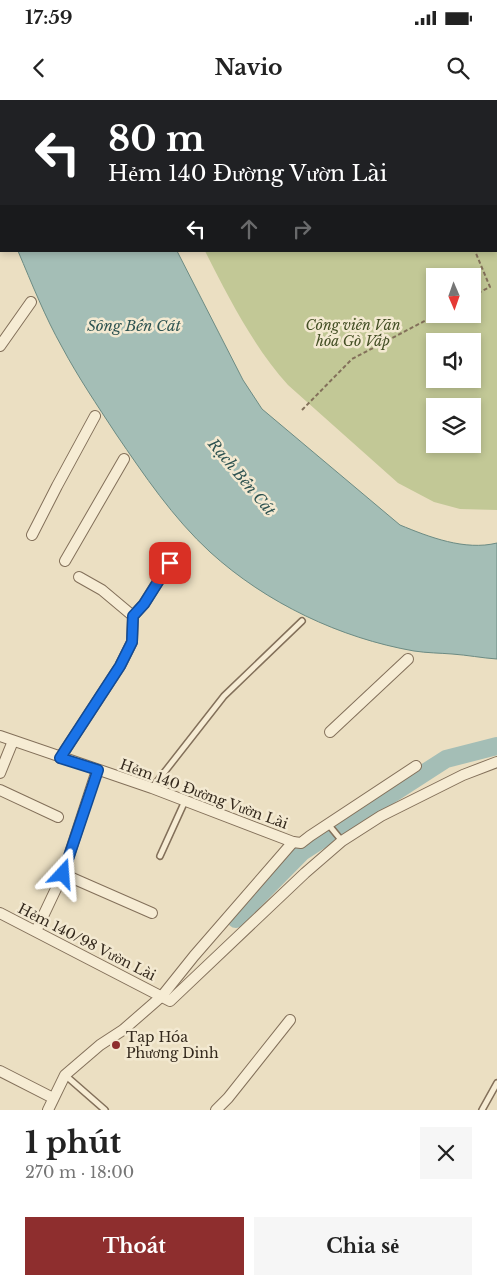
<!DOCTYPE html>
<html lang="vi">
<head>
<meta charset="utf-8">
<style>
	:root { --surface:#fff; --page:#f6f6f6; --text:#222; --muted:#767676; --accent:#8e2e2e }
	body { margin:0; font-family:"Libre Baskerville",serif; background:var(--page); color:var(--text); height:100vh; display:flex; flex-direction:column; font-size:19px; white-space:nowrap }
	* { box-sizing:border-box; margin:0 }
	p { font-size:16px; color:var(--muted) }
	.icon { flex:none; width:28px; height:28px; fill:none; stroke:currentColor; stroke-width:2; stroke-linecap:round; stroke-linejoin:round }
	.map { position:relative; height:1010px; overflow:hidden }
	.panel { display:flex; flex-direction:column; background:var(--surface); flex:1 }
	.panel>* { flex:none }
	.hud { position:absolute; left:0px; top:0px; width:498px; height:152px; box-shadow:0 2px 8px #0003; background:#202124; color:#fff; overflow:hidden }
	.needle { width:32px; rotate:178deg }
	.controls { position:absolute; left:426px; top:168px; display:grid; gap:10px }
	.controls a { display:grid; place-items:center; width:55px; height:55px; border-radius:0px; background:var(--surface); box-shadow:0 2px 8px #0003; font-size:25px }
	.pin { position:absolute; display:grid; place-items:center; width:42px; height:42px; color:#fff; margin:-21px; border-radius:10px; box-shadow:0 2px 8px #0006 }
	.me { position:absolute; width:55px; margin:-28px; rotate:19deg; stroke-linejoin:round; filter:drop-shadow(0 0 4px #0008) }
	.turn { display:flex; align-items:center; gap:18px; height:105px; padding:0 25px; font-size:22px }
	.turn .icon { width:65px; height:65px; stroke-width:2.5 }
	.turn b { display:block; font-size:35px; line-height:42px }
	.lanes { display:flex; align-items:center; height:48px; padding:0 25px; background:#0003; justify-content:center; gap:25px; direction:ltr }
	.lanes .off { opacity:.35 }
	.round { display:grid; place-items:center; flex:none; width:52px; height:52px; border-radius:0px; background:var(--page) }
	.overview { display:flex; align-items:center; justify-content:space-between; height:85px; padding:0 25px }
	h1 { font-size:30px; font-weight:700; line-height:38px }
	.action { display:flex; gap:10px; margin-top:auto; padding:10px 25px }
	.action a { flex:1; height:58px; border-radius:0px; background:var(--accent); color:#fff; font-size:20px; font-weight:700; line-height:58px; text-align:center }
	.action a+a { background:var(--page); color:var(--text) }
	.status { display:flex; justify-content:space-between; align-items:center; height:35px; padding:0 25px; background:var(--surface); direction:ltr }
	.status svg { height:14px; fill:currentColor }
	header { display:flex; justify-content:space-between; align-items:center; height:65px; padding:0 25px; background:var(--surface); font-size:22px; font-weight:700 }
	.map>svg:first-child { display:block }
	.green { fill:#c2c896; fill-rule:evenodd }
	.water { fill:#a4beb6; stroke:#6c8b83 }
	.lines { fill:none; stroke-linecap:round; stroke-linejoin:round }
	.river { stroke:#a4beb6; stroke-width:18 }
	.service-casing { stroke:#83705a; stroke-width:8 }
	.minor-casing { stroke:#83705a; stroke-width:12 }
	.path { stroke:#83705a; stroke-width:2; stroke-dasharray:4 2.5; stroke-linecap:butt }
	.service { stroke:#f6ecd4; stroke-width:5 }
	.minor { stroke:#f6ecd4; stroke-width:10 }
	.route-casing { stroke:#114b97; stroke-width:12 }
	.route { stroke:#1a73e8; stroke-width:9 }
	.poi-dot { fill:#8e2e2e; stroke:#f3e9d1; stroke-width:2 }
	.labels { text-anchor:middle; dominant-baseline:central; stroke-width:5; stroke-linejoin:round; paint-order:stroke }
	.park-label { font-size:14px; font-style:italic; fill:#444f25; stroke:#f3e9d1 }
	.street-label { font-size:14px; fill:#34291d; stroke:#f3e9d1 }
	.poi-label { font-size:14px; fill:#34291d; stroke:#f3e9d1; text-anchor:start }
	.water-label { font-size:15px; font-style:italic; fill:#2e5351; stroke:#f3e9d1 }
</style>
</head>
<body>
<div class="status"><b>17:59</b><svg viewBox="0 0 49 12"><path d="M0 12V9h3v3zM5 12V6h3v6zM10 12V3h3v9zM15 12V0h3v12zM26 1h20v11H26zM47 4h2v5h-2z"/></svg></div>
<header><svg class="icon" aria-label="back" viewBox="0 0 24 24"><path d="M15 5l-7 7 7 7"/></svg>Navio<svg class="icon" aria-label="search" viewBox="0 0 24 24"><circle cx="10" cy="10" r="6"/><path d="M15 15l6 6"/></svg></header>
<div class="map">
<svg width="497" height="1010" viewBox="0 0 497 1010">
	<rect width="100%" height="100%" fill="#ebdfc2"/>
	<path class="green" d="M131 0H497V410L460 409 434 402 398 383 288 285C255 249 227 195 205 151H496V1ZM435 176H472V214H435ZM435 241H472V279H435ZM435 306H472V344H435Z"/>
	<g class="water">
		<path d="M0 0 101 1H1V110Z"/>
		<path d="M18 151H177L243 280 262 309 400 425C429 437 465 451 497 443V559C482 558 467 555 452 554 440 553 427 553 414 551 340 538 266 503 210 452 173 418 144 375 116 334 97 305 78 277 62 247 45 217 32 184 18 151Z"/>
	</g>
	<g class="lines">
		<path class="river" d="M236 819 302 752 446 659 497 646"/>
		<defs>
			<g id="service">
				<path d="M152 688 224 596 302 521"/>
				<path d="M328 724 342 741"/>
				<path d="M160 756 185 701"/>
				<path d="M65 975 105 1010"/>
				<path d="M482 1010 497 983"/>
			</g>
			<g id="minor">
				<path d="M0 246 31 202"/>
				<path d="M32 435 57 386 95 316"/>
				<path d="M65 461 124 359"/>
				<path d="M79 477 102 490 133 516"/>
				<path d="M330 632 408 559"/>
				<path d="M0 636 152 688 293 742 194 856 162 896 123 930 100 945 65 975 48 1010"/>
				<path d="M60 658 120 566 132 542 133 516 144 504 175 454"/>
				<path d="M0 673 13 641"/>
				<path d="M0 690 58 717"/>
				<path d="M293 742 301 743 310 736 416 666"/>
				<path d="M63 774 152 813"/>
				<path d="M0 813 170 901 305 773 342 741 381 716 463 675 497 662"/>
				<path d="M36 831 63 774 97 670"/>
				<path d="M0 971 53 998"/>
				<path d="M216 1010 228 998 290 920"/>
			</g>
		</defs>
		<use href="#service" class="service-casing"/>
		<use href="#minor" class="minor-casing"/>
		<g class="path">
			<path d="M410 0V1"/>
			<path d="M472 196 490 187 475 151"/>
			<path d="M302 310 352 259 438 214"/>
		</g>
		<use href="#service" class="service"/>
		<use href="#minor" class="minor"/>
	</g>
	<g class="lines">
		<defs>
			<path id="route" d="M63 774 98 670 60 658 120 566 132 542 133 516 144 504 170 463"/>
		</defs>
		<use href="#route" class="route-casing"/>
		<use href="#route" class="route"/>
	</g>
	<circle class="poi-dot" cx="116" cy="945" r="5"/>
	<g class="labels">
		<g class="park-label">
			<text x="353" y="225">Công viên Văn<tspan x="353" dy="16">hóa Gò Vấp</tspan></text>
		</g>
		<g class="street-label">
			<text transform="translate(204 694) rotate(20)">Hẻm 140 Đường Vườn Lài</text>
			<text transform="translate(87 842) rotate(27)">Hẻm 140/98 Vườn Lài</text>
		</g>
		<g class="poi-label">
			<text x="126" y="937">Tạp Hóa<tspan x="126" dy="16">Phương Dinh</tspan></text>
		</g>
		<g class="water-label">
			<text x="134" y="225">Sông Bến Cát</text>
			<text transform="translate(242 377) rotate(50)">Rạch Bến Cát</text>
		</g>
	</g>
</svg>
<div class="controls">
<a><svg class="needle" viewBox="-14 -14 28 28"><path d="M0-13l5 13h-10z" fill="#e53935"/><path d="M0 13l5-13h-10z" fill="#767676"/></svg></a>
<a><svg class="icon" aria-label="sound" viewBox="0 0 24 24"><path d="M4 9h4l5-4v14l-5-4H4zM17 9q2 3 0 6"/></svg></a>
<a><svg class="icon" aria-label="layers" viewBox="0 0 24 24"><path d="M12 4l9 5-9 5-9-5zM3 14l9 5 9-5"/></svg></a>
</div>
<div class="pin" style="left:170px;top:463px;background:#d93025"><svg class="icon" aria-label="arrive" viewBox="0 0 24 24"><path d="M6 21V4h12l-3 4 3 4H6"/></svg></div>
<svg class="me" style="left:63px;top:774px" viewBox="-20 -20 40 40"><path d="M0-17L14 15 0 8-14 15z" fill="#1a73e8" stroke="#fff" stroke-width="4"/></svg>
<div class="hud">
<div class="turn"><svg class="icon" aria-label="left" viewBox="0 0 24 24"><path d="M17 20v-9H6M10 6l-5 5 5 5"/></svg><div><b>80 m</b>Hẻm 140 Đường Vườn Lài</div></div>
<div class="lanes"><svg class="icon" aria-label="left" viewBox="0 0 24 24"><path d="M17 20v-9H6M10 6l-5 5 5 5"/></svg><svg class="icon off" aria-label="ahead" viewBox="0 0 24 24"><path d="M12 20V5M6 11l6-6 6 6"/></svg><svg class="icon off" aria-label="right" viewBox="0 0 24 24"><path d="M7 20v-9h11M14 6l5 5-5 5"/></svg></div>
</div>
</div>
<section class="panel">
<div class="overview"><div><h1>1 phút</h1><p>270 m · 18:00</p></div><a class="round"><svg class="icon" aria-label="close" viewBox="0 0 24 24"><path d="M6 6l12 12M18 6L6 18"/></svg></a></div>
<div class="action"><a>Thoát</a><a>Chia sẻ</a></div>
</section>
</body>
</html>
